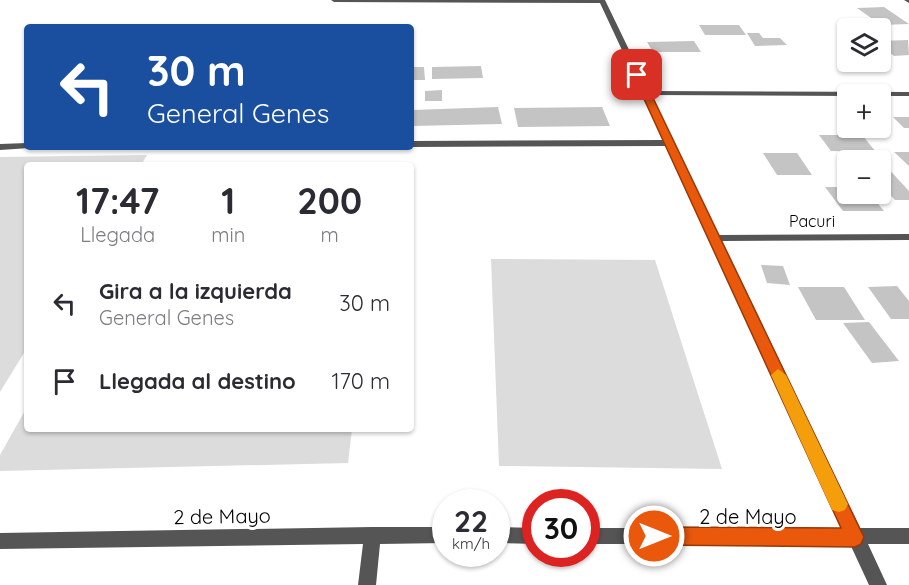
<!DOCTYPE html>
<html lang="es">
<head>
<meta charset="utf-8">
<style>
	:root { --surface:#fff; --page:#f7f7f7; --text:#2b2b33; --muted:#7c7c81 }
	body { margin:0; font-family:Quicksand,sans-serif; background:var(--page); color:var(--text); height:100vh; display:flex; flex-direction:column; font-size:22px; white-space:nowrap }
	* { box-sizing:border-box; margin:0 }
	p { font-size:20px; color:var(--muted) }
	.icon { flex:none; width:33px; height:33px; fill:none; stroke:currentColor; stroke-width:2; stroke-linecap:round; stroke-linejoin:round }
	.map { position:relative; flex:1; overflow:hidden }
	.panel { position:absolute; left:24px; top:162px; width:390px; height:270px; display:flex; flex-direction:column; background:var(--surface); border-radius:6px; box-shadow:0 2px 4px #0004 }
	.panel>* { flex:none }
	.guide { position:absolute; left:24px; top:24px; width:390px; height:126px; border-radius:6px; box-shadow:0 2px 4px #0004; background:#1a4fa0; color:#fff; overflow:hidden }
	.controls { position:absolute; left:837px; top:18px; display:grid; gap:12px }
	.controls a { display:grid; place-items:center; width:54px; height:54px; border-radius:6px; background:var(--surface); box-shadow:0 2px 4px #0004; font-size:30px }
	.speed { position:absolute; left:432px; top:489px; display:flex; gap:12px; font-size:30px; font-weight:700; text-align:center }
	.speed>* { display:grid; place-content:center; width:78px; height:78px; border-radius:50%; background:var(--surface); box-shadow:0 2px 4px #0004; line-height:1 }
	.speed small { font-size:15px; font-weight:400 }
	.speed .limit { border:9px solid #d22; background:#fff; color:#111 }
	.pin { position:absolute; display:grid; place-items:center; width:51px; height:51px; color:#fff; margin:-26px; border-radius:12px; box-shadow:0 3px 9px #0006 }
	.me { position:absolute; width:66px; margin:-33px; rotate:90deg; stroke-linejoin:round; filter:drop-shadow(0 0 4px #0008) }
	.turn { display:flex; align-items:center; gap:21px; height:126px; padding:0 24px; font-size:27px }
	.turn .icon { width:78px; height:78px; stroke-width:2.5 }
	.turn b { display:block; font-size:42px; line-height:51px }
	.eta { display:flex; justify-content:space-evenly; align-items:center; height:102px; text-align:center }
	.eta b { font-size:36px; font-weight:800; line-height:42px }
	ul { padding:0; list-style:none }
	li { display:flex; align-items:center; gap:18px; height:78px; padding:0 24px }
	li div { flex:1 }
	li b { display:block; font-size:22px }
	li em { font-style:normal }
	.map>svg:first-child { display:block }
	.green { fill:#dcdcdc }
	.building { fill:#c4c4c4 }
	.lines { fill:none; stroke-linecap:round; stroke-linejoin:round }
	.minor { fill:#555; fill-rule:evenodd }
	.route { fill:#ea580c; stroke:#983908; stroke-width:1.5 }
	.slow { fill:#f59e0b }
	.labels { text-anchor:middle; dominant-baseline:central; stroke-width:6; stroke-linejoin:round; paint-order:stroke }
	.street-label { font-size:16px; fill:#000; stroke:#fff }
	.near-street-label { font-size:20px; fill:#000; stroke:#fff }
</style>
</head>
<body>
<div class="map">
<svg width="909" height="585" viewBox="0 0 909 585">
	<rect width="100%" height="100%" fill="#fff"/>
	<g class="green">
		<path d="M147 155 141 165H27V348L0 392V157Z"/>
		<path d="M491 259 655 260 722 469 499 466Z"/>
		<path d="M27 407V429H352L348 463 0 471V455Z"/>
	</g>
	<g class="building">
		<path d="M884 7 909 24 881 25 857 8Z"/>
		<path d="M699 25H739L746 35H705Z"/>
		<path d="M747 33H759L763 38H780L787 45 755 46Z"/>
		<path d="M908 40 909 55 894 56 880 45V41Z"/>
		<path d="M694 41 701 52H653L647 42Z"/>
		<path d="M481 66 483 78 432 79V67Z"/>
		<path d="M411 67H424L425 80H411Z"/>
		<path d="M442 90V101H425V91Z"/>
		<path d="M498 107 502 124 412 126V110Z"/>
		<path d="M602 107 610 126 518 127 514 108Z"/>
		<path d="M893 117H909V128H904Z"/>
		<path d="M819 135H862L876 152 831 151Z"/>
		<path d="M894 152H909V166Z"/>
		<path d="M763 153H797L812 175H777Z"/>
		<path d="M880 164H884L909 191V200H895L880 184Z"/>
		<path d="M825 187H848V194H870L884 211H843Z"/>
		<path d="M761 265 783 266 790 285 767 283Z"/>
		<path d="M897 286 909 301V319H891L868 287Z"/>
		<path d="M798 287H844L865 320H816Z"/>
		<path d="M869 322 899 361 872 363 843 323Z"/>
	</g>
	<g class="lines">
		<g class="minor">
			<path d="M331 0H605L649 91 909 92V96H880V94H848V96L651 95 718 235 909 234V240L722 241 860 528H909V544H868L887 585H869L850 544H586V528H842L666 146 411 147V141L664 140 600 3 334 2Z"/>
			<path d="M904 0H909V3Z"/>
			<path d="M27 143V147L30 148 0 150V144Z"/>
			<path d="M372 527H446V543L380 544 376 585H358L363 544 0 549V533Z"/>
			<path d="M496 527 536 528V544L496 543Z"/>
		</g>
	</g>
	<path class="route" d="M637 72 642 75 861 531 864 537 861 544 855 547 654 545 647 543 644 536 647 530 654 527 841 528 633 75Z"/>
	<path class="slow" d="M778 369 786 375 845 498 848 504 845 510 839 512 832 510 771 375Z"/>
	<g class="labels">
		<g class="street-label">
			<text x="812" y="221">Pacuri</text>
		</g>
		<g class="near-street-label">
			<text transform="translate(222 516) rotate(-1)">2 de Mayo</text>
			<text x="748" y="516">2 de Mayo</text>
		</g>
	</g>
</svg>
<div class="controls">
<a><svg class="icon" aria-label="layers" viewBox="0 0 24 24"><path d="M12 4l9 5-9 5-9-5zM3 14l9 5 9-5"/></svg></a>
<a>+</a>
<a>−</a>
</div>
<div class="speed"><div>22<small>km/h</small></div><div class="limit">30</div></div>
<div class="pin" style="left:637px;top:75px;background:#d93025"><svg class="icon" aria-label="arrive" viewBox="0 0 24 24"><path d="M6 21V4h12l-3 4 3 4H6"/></svg></div>
<svg class="me" style="left:654px;top:536px" viewBox="-20 -20 40 40"><circle r="17" fill="#ea580c" stroke="#fff" stroke-width="3"/><path d="M0-11L8 9 0 5-8 9z" fill="#fff"/></svg>
<div class="guide">
<div class="turn"><svg class="icon" aria-label="left" viewBox="0 0 24 24"><path d="M17 20v-9H6M10 6l-5 5 5 5"/></svg><div><b>30 m</b>General Genes</div></div>
</div>
<section class="panel">
<div class="eta">
<div><b>17:47</b><p>Llegada</p></div>
<div><b>1</b><p>min</p></div>
<div><b>200</b><p>m</p></div>
</div>
<ul>
<li><svg class="icon" aria-label="left" viewBox="0 0 24 24"><path d="M17 20v-9H6M10 6l-5 5 5 5"/></svg><div><b>Gira a la izquierda</b><p>General Genes</p></div><em>30 m</em></li>
<li><svg class="icon" aria-label="arrive" viewBox="0 0 24 24"><path d="M6 21V4h12l-3 4 3 4H6"/></svg><div><b>Llegada al destino</b></div><em>170 m</em></li>
</ul>
</section>
</div>
</body>
</html>
